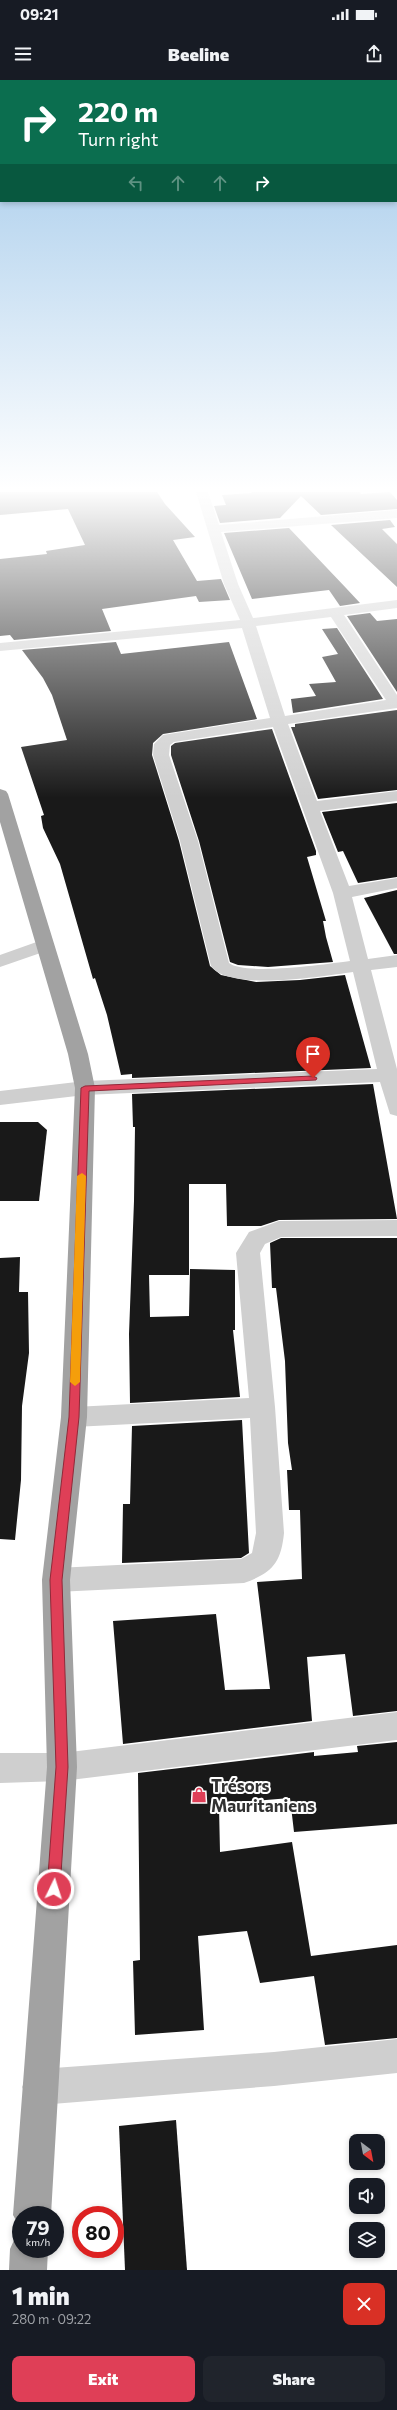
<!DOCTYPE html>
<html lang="en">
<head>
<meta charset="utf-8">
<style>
	:root { --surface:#171b24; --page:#20242c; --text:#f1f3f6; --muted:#9ea1a6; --accent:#df3f57 }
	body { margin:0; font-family:Commissioner,sans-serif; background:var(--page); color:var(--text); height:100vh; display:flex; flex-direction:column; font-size:15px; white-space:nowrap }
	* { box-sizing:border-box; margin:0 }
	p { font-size:13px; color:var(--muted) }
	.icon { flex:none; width:22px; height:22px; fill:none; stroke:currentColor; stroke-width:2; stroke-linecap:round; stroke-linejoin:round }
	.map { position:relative; height:2190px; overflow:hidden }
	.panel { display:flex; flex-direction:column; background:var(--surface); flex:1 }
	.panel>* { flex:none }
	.banner { position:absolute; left:0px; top:0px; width:397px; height:122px; box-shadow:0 2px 6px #0003; background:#0b6e4f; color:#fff; overflow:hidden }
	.needle { width:26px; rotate:148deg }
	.fabs { position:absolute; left:349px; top:2054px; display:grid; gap:8px }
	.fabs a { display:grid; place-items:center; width:36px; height:36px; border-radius:8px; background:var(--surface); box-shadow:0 2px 6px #0003; font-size:20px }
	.speed { position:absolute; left:12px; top:2126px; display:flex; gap:8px; font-size:20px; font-weight:700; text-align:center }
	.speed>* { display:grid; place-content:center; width:52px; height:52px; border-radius:50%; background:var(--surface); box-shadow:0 2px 6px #0003; line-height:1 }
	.speed small { font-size:10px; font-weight:400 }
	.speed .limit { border:6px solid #d22; background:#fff; color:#111 }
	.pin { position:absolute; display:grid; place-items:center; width:34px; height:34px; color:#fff; margin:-41px -17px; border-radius:50% 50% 50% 0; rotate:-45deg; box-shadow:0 0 4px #0007 }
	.pin .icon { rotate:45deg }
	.me { position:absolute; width:44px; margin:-22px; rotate:4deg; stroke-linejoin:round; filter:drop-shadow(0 0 3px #0008) }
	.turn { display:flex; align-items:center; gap:14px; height:84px; padding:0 12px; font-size:18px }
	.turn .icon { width:52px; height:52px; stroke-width:2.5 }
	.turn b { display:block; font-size:28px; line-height:34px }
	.lanes { display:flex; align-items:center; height:38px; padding:0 12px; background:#0003; justify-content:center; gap:20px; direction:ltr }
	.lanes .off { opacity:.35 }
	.round { display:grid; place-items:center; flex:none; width:42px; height:42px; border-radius:8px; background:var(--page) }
	.head { display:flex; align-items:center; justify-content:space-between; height:68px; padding:0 12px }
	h1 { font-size:24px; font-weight:800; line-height:30px }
	.button { display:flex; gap:8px; margin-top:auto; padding:8px 12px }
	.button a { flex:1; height:46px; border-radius:8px; background:var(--accent); color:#fff; font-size:16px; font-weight:800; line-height:46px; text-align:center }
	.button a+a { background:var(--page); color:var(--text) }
	.status { display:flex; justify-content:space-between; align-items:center; height:28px; padding:0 20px; background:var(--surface); direction:ltr }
	.status svg { height:11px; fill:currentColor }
	header { display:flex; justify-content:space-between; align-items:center; height:52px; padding:0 12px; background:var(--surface); font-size:18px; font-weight:800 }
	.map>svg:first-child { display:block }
	.building { fill:#191919 }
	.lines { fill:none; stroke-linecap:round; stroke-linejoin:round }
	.minor { fill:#cfcfcf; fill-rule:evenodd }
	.trunk { fill:#a2a2a2; fill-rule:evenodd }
	.route { fill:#df3f57; stroke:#912939 }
	.slow { fill:#f59e0b }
	.labels { text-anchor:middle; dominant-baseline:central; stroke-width:4; stroke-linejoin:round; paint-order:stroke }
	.near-poi-label { font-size:17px; font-weight:bold; fill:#323232; stroke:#fff; text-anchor:start }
</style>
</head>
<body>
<div class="status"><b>09:21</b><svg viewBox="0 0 49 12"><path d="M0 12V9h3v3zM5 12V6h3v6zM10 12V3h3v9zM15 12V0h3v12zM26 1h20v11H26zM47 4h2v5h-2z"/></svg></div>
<header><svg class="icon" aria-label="menu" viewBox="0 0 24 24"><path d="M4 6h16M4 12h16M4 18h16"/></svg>Beeline<svg class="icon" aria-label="share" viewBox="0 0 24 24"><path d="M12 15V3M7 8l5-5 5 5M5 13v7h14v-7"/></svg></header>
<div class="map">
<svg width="397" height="2190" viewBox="0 0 397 2190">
	<rect width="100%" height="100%" fill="#fff"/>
	<g class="building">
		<path d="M0 412H157L165 424 195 457 173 460 197 501 221 499 230 520 199 522 196 516 102 529 111 551 14 560 10 555 0 556V479L47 474 46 471 85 465 68 429 0 435Z"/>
		<path d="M251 412H360L361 414 390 412 397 420V429L321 435 301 416 280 438 220 443 214 426 226 425 222 415 252 413Z"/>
		<path d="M390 440 395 447 382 449 397 464V507L331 445Z"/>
		<path d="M289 448 346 508 360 523 340 526 329 510 252 519 224 453Z"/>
		<path d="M370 533 377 541 397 539V612L347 536Z"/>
		<path d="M337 548 383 619 293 633 291 619 316 616 309 604 336 602 322 577 338 574 322 549Z"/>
		<path d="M116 562 121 574 229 562 257 639 163 654 153 663 152 675 179 761 210 886 221 895 256 902 300 900 345 895 371 988 132 998V994L121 995 107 935 95 898 93 899 60 784 43 748 41 736 44 735 21 667 67 660 52 615 43 598 22 570Z"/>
		<path d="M397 630V710L318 719 291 647H295V644Z"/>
		<path d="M272 649 316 771V775L307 777 326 841H323L326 857 333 882 268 887 238 885 230 882 199 761 171 675V666L175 663Z"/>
		<path d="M397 723V797L358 803 343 771 338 772 322 732Z"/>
		<path d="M397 810V874H394L364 818Z"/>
		<path d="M373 1004 397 1139 279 1140 261 1146H227L226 1104H189V1195H149L150 1237 189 1236 190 1189 235 1190V1250H233L240 1317 130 1323 129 1254 134 1121 135 1047H133L132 1014Z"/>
		<path d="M0 1042H38L47 1050 39 1121H0Z"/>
		<path d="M281 1158H397V1631L353 1636 345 1574 307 1577 312 1641 123 1664 113 1541 216 1534 225 1610 270 1609 257 1502 302 1499 300 1430H289L287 1390H292L288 1363 285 1281 276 1208H272L270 1163Z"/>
		<path d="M20 1177 19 1212H28L29 1273 22 1326 21 1400 15 1460 0 1459V1178Z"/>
		<path d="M242 1340 249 1473 241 1478 122 1483 123 1424H130L132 1346Z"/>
		<path d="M397 1662V1744L294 1752 290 1718 229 1723V1726L219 1727 220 1772 292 1762 311 1876 397 1865V1958L325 1965 314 1896 260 1903 247 1851 198 1856 204 1950 135 1955 133 1881 140 1880 138 1693 314 1672V1676L358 1672 357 1666Z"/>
		<path d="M176 2040 187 2190H125L119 2046Z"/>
	</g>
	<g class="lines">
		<g class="minor">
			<path d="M196 412H208L219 445 397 430V438L221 452 238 504 253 538 397 520V528L344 535 397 615V628L288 644 317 721 397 711V721L320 731 349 806 397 798V808L352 817 368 879 397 875V887L371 890 397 989V1036L390 1034 380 1002 85 1015 0 1025V1011L85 1001 377 989 353 892C323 896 229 912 211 886L180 761 153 675 154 664 163 655 270 638 242 548 0 571V563L240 540 224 504ZM331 537 386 620 285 636 256 546ZM273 647 333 813 350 881C326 884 246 896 229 883L198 761 169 675 170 665 174 662Z"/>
			<path d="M45 859 52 861 54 865 52 869 0 887V875Z"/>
			<path d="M397 1140V1156L281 1157 265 1164 260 1173 275 1327 284 1453C281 1483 272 1493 244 1503L56 1512 46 1509 42 1500 46 1491 56 1488 241 1479 252 1473 256 1453 250 1338 74 1347 65 1344 61 1337 65 1330 74 1327 249 1318 236 1173 249 1152 279 1141Z"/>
			<path d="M397 1632V1660L62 1701 0 1703V1673H62Z"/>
			<path d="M397 1959V1993L274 2006 40 2025 28 2019 22 2007 28 1995 40 1989 274 1972Z"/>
		</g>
		<g class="trunk">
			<path d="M0 709 6 711 8 714 88 974 95 1008 87 1337 70 1500 77 1687 51 2135H21V2149L13 2135 47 1687 42 1500 61 1337 75 1008 68 974 0 742Z"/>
			<path d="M21 2154V2169H48L47 2190H9L10 2169 16 2156Z"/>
		</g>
	</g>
	<linearGradient id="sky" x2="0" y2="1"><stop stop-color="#9dc6e9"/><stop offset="0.57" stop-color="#fff"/><stop offset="1" stop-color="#fff" stop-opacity="0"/></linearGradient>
	<rect width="397" height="718" fill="url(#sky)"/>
	<path class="route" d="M313 996 317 998 316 1000 89 1011 79 1337 62 1500 68 1687 60 1809 58 1814 54 1816 49 1814 47 1809 56 1687 50 1500 69 1337 81 1008 85 1006Z"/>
	<path class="slow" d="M82 1093 86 1096 80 1302 75 1306 70 1302 77 1096Z"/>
	<defs>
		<symbol id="shop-bare" viewBox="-9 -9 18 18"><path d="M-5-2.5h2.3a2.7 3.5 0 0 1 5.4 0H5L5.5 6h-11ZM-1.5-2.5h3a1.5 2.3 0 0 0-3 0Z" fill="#df3f57" stroke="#fff" stroke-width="2.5" paint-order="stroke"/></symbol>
	</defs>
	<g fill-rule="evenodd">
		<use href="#shop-bare" x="188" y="1704" width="22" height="22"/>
	</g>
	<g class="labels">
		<g class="near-poi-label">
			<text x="211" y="1705">Trésors<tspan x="211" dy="20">Mauritaniens</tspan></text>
		</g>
	</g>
</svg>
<div class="fabs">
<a><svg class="needle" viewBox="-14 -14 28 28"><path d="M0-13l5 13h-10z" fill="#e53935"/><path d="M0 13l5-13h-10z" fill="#9ea1a6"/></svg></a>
<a><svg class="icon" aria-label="sound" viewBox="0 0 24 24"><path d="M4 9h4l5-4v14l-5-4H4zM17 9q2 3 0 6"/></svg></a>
<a><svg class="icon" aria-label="layers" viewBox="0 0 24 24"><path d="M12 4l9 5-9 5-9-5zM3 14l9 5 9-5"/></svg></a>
</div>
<div class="speed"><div>79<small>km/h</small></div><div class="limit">80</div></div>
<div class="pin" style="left:313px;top:998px;background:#d93025"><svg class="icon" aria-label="arrive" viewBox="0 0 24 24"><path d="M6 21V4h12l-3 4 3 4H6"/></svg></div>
<svg class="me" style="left:54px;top:1809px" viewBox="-20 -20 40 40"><circle r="17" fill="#df3f57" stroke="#fff" stroke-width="3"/><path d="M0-11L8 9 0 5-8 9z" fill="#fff"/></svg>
<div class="banner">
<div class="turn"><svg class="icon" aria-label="right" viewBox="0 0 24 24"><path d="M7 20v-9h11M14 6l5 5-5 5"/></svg><div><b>220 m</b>Turn right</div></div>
<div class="lanes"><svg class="icon off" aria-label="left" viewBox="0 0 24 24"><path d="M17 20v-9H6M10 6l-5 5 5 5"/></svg><svg class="icon off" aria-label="ahead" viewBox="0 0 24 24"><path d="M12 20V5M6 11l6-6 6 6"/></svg><svg class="icon off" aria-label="ahead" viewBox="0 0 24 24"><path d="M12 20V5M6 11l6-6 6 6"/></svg><svg class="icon" aria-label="right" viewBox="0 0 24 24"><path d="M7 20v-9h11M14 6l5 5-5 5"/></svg></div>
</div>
</div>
<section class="panel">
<div class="head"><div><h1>1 min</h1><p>280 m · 09:22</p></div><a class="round" style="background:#d93025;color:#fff"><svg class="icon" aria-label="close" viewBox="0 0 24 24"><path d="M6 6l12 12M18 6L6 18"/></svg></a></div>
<div class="button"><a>Exit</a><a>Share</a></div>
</section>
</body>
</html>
